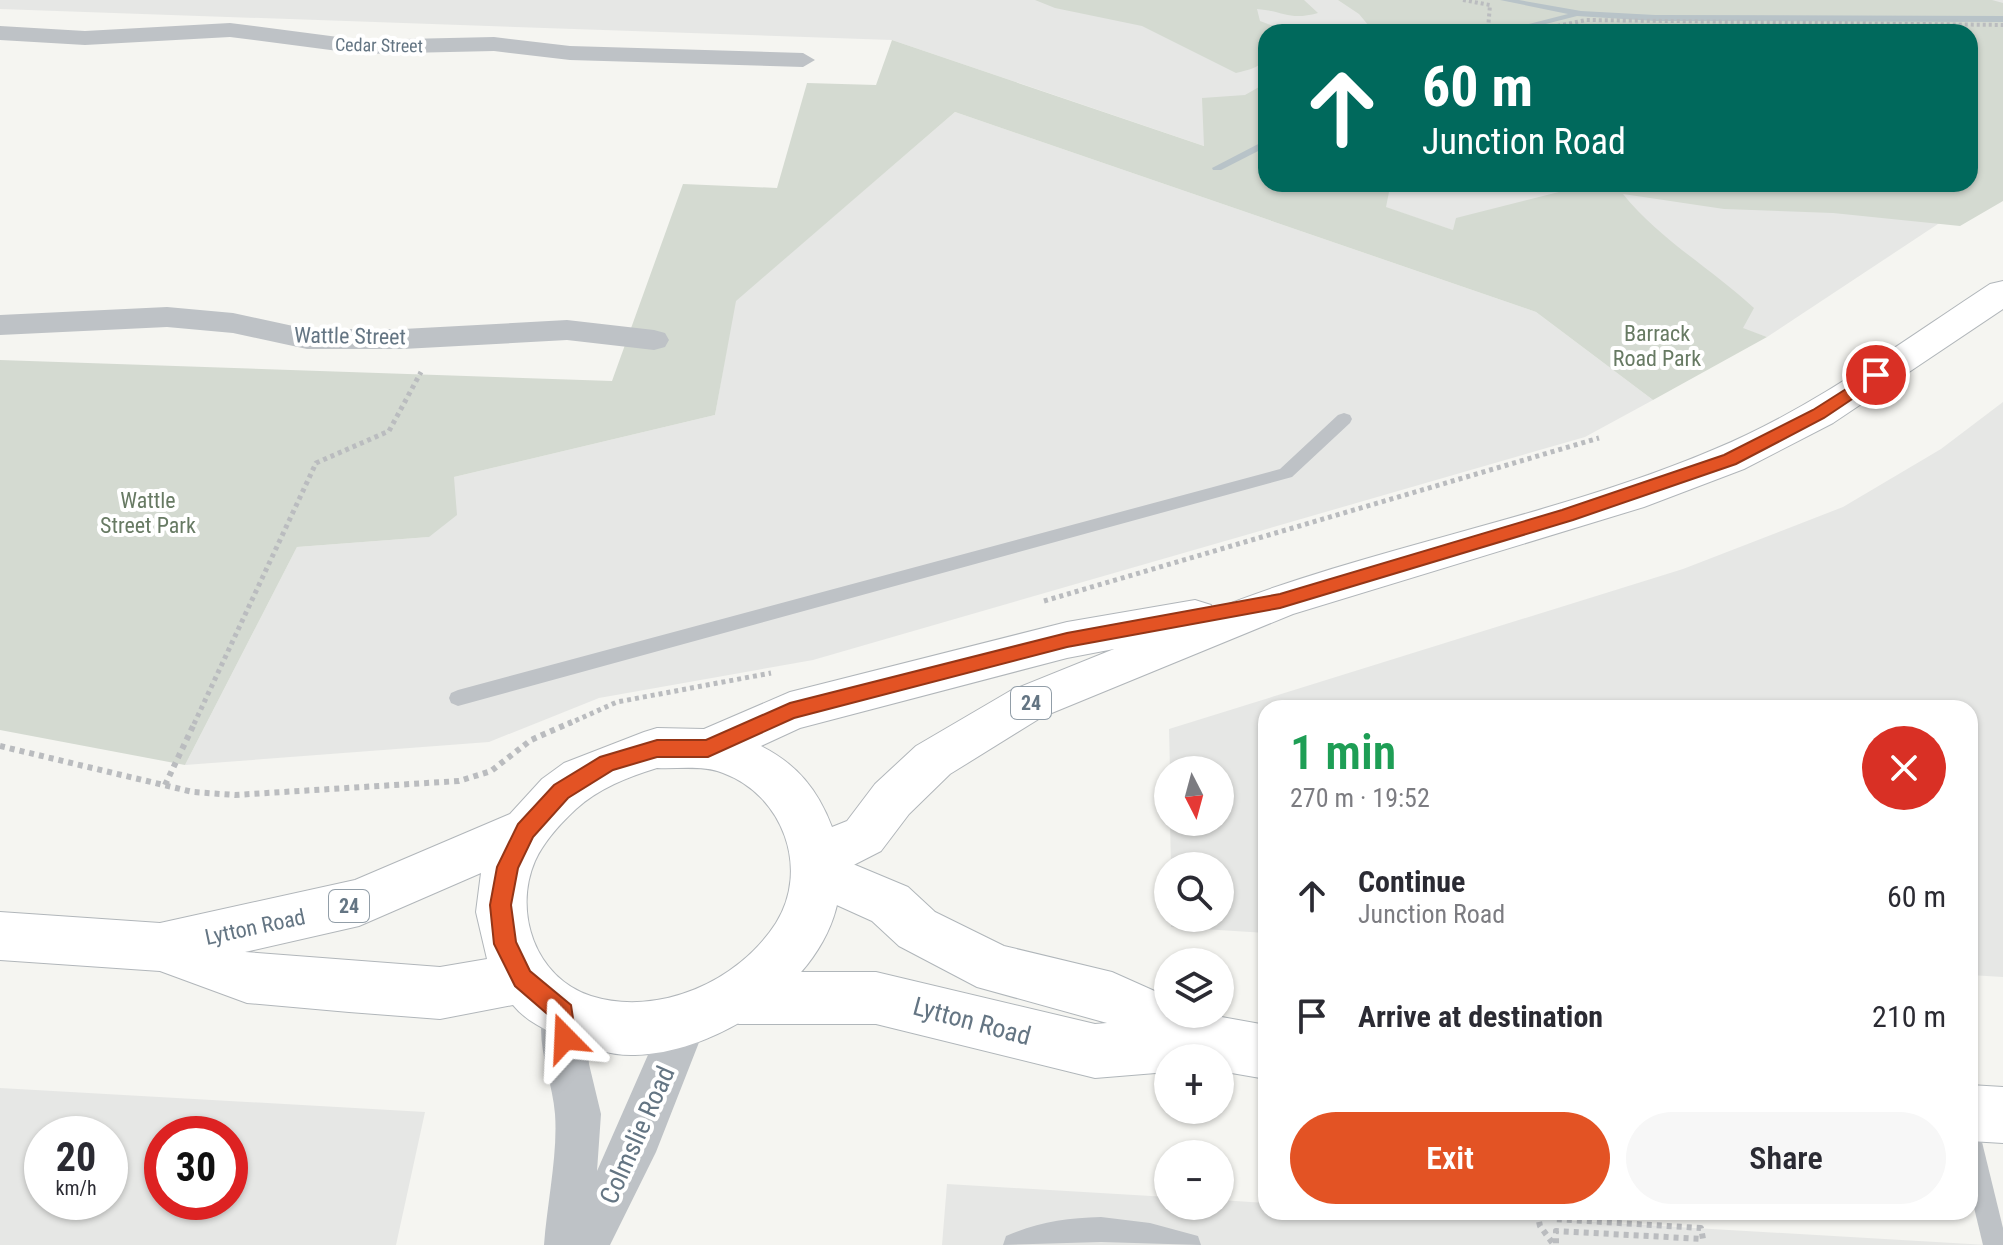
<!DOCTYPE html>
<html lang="en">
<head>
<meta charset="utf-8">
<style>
	:root { --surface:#fff; --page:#f7f7f7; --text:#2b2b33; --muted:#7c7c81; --accent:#e35324 }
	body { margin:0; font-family:"Roboto Condensed",sans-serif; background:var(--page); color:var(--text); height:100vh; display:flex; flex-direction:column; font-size:30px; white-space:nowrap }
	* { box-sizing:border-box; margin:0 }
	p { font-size:26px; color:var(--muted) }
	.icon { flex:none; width:44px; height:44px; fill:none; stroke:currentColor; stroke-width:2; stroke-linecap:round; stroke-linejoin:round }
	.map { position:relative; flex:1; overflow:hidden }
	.drawer { position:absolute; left:1258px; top:700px; width:720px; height:520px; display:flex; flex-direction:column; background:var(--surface); border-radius:24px; box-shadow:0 2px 6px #0004 }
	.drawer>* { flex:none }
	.banner { position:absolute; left:1258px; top:24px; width:720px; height:168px; border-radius:24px; box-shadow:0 2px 6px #0004; background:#00695c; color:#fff; overflow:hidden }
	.needle { width:52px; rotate:174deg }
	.fabs { position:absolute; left:1154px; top:756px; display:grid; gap:16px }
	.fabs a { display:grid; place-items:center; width:80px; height:80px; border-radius:50%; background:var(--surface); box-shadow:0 2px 6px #0004; font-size:40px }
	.speed { position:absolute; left:24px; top:1116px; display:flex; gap:16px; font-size:40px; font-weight:700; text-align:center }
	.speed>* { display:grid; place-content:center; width:104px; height:104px; border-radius:50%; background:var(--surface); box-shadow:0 2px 6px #0004; line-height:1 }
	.speed small { font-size:20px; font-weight:400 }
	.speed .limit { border:12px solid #d22; background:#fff; color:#111 }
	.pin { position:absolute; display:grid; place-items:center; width:68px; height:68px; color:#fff; margin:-34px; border:4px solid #fff; border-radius:50%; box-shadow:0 2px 8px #0007 }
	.me { position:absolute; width:88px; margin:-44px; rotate:339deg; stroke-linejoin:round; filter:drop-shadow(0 0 6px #0008) }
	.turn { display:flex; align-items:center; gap:28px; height:168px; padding:0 32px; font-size:36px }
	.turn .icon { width:104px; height:104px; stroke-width:2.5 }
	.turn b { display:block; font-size:56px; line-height:68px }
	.round { display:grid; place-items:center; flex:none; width:84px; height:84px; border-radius:42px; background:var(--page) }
	.head { display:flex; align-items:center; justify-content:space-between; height:136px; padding:0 32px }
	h1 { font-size:48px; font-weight:600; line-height:60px; color:#1e9e55 }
	.cta { display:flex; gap:16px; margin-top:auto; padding:16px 32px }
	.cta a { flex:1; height:92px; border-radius:48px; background:var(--accent); color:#fff; font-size:32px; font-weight:600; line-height:92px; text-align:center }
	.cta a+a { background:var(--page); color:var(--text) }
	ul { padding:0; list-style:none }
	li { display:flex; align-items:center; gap:24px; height:120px; padding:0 32px }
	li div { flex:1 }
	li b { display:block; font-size:30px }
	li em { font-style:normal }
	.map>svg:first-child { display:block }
	.built { fill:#e6e7e5; fill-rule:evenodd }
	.green { fill:#d4dad1 }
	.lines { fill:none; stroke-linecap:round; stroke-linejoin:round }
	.stream { fill:#b8c3c8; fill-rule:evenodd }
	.secondary-casing { stroke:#b0b6ba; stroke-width:2 }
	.primary-casing { stroke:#b1b6ba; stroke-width:2 }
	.path-far2 { stroke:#babcbf; stroke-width:4; stroke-dasharray:3 3; stroke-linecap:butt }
	.path-far1 { stroke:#babcbf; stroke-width:5; stroke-dasharray:4 4; stroke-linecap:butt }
	.path { stroke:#babcbf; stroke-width:6; stroke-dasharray:5 5; stroke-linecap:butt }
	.lane { fill:#bec2c6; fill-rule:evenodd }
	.street { fill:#bec2c6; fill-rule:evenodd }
	.secondary { fill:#fff; fill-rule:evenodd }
	.primary { fill:#fff; fill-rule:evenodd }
	.route { fill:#e35324; stroke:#943617; stroke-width:2 }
	.labels { text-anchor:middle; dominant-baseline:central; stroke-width:8; stroke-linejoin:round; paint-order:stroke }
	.far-street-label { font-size:18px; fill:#647583; stroke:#fff }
	.shield { fill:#fff; stroke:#929ea8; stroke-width:2 }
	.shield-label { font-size:20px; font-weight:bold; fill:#647583 }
	.park-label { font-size:22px; fill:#677a63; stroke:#fff }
	.street-label { font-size:22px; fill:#647583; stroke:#fff }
	.near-street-label { font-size:26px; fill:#647583; stroke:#fff }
</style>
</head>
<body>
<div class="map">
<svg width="2003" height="1245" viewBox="0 0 2003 1245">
	<rect width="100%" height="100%" fill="#f5f5f1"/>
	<g class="built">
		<path d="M0 0H2003V181L1767 337 1317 184H1970V32H1266V167L892 40 0 9Z"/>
		<path d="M955 112 1536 312 1653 400 1585 437 813 660 599 698 489 742 185 765 297 547 429 537 454 477 715 415 735 301Z"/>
		<path d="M2003 402V977L1970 975V708H1266V933L1171 927V918H1220V866H1171L1170 822H1220V770H1170L1169 729 1683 569 1843 507 1941 449Z"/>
		<path d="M0 1088 425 1112 396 1245H0ZM110 1134V1202H42V1134ZM162 1134H230V1202H162Z"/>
		<path d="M947 1184 1168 1197V1206H1220V1200L1266 1203V1212H1421L1987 1245H942Z"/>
	</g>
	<g class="green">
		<path d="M1035 0H1304L1318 13C1289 21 1284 11 1257 9L1260 21 1290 32H1266C1266 63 1267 66 1236 73L1142 26 1055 8Z"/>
		<path d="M1338 0H1992L2003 3V201L1960 226 1833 213 1724 209 1623 194C1659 239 1712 269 1754 308L1743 328 1767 337 1653 400 1536 312 955 112 736 301 715 415 454 477 457 515 429 537 297 547 185 765 0 730V360L612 381 683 184 777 188 807 83 876 85 892 40 1204 146 1202 98 1245 95 1266 83V184H1368L1389 192 1386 207 1453 230 1456 218 1563 191 1557 184H1970V32H1374L1359 14Z"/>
	</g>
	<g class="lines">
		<g class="stream">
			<path d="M1500 0H1519L1581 11 1655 15 2003 16V22L1655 21 1577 16 1514 32H1497L1568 14Z"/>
			<path d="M1266 140V147L1221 170H1213L1212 168Z"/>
		</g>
		<defs>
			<g id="secondary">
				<path d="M817 849 908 887 935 912 1004 946 1112 972 1168 997V1014H1205L1266 1025V1079L1220 1071V1058H1168V1072L1095 1078 876 1024H739L720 1016 712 998 720 980 739 972H876L1095 1024 1107 1023 977 987 899 946 872 921 799 888 792 872 799 856Z"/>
				<path d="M1970 1085 2003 1087V1143L1970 1141Z"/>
			</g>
			<path id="primary" d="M2003 281V309L1833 423 1744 469 1644 507 1293 614 1042 717 950 774 909 814 881 851 840 872C845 970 724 1053 635 1055 610 1056 587 1047 564 1038 545 1030 526 1021 513 1005L440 1019 349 1012 247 1003 160 971 0 960V912L160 923 355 880 510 814 542 779 564 763 644 732 657 728 704 729 790 692 1067 622 1195 600 1211 605 1213 610C1376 545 1553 518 1715 449 1814 408 1901 342 1990 284ZM1114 649 1010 691 916 746 875 784 847 821 832 827C818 790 797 764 761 746L800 728 1067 658ZM657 768C679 769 703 765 723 773 783 795 810 869 776 923 738 982 658 1017 591 996 535 978 513 912 535 861 544 841 561 823 576 809 599 788 628 777 657 768ZM481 873 476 912 487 959 440 967 245 952 359 926Z"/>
		</defs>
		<use href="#secondary" class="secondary-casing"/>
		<use href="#primary" class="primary-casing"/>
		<g class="path-far2">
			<path d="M1463 0 1490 5 1488 29 1495 32"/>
			<path d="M1528 32 1586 20 2003 25"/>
		</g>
		<g class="path-far1">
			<path d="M1044 601 1599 438"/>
			<path d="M194 724 316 463 389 431 421 372"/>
			<path d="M568 724 617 702 771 673"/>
		</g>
		<g class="path">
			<path d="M0 746 193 792 235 795 459 781 491 771 531 740 572 722"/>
			<path d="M165 785 195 722"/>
			<path d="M1537 1212 1540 1226 1554 1245"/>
			<path d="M1553 1212 1554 1219 1701 1228 1703 1239 1556 1231V1245"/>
		</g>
		<g class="lane">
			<path d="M1344 413 1350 415 1352 419 1350 423 1292 477 458 706 451 703 449 698 451 693 458 690 1280 469 1338 415Z"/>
			<path d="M1970 1130 1978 1134 1982 1142 2003 1228V1245H1983L1970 1191Z"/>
			<path d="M1101 1217 1150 1223 1198 1236 1201 1245 1101 1242 1003 1245 1006 1236C1038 1222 1066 1218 1101 1217Z"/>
		</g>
		<g class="street">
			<path d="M230 23 361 40 494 37 570 46 803 53 815 60 803 67 570 60 494 51 361 54 230 37 85 45 0 40V26L85 31Z"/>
			<path d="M167 307 233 313 307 329H403L567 320 654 330 665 333 669 340 665 347 654 350 567 340 403 349H307L233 333 167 327 0 335V315Z"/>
			<path d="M563 992 579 998 585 1013 589 1064 601 1114 597 1171 669 1007 685 1001 701 1007 707 1022 656 1152 610 1245H544C547 1204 558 1154 555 1114 552 1075 531 1037 547 998Z"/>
		</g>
		<use href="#secondary" class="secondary"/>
		<use href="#primary" class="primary"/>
	</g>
	<path class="route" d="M1876 370 1882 371V379L1824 418 1736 464 1573 520 1280 608 1067 647 794 718 708 757H657L613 770 568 798 533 837 518 868 511 905 516 942 530 971 571 1005 576 1038 573 1046 565 1049 557 1046 552 1018 515 986 494 944 490 905 497 867 518 824 554 785 600 757 657 740H706L790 703 1067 633 1280 594 1562 510 1724 455 1813 410Z"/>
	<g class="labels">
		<g class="far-street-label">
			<text transform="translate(379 45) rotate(1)">Cedar Street</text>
		</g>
		<g class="shield">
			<rect x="1011" y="687" width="40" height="32" rx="6"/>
			<rect x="329" y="890" width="40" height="32" rx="6"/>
		</g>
		<g class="shield-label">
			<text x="1031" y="703">24</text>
			<text x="349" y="906">24</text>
		</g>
		<g class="park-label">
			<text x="1657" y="333">Barrack<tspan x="1657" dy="25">Road Park</tspan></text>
			<text x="148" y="500">Wattle<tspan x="148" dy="25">Street Park</tspan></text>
		</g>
		<g class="street-label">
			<text transform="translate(350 336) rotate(1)">Wattle Street</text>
			<text transform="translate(255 927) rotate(-12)">Lytton Road</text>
		</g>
		<g class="near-street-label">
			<text transform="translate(972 1021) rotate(15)">Lytton Road</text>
			<text transform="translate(637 1135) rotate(-66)">Colmslie Road</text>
		</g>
	</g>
</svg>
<div class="fabs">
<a><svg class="needle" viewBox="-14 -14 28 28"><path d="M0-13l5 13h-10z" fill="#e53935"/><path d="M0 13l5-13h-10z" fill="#7c7c81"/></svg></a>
<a><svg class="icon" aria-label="search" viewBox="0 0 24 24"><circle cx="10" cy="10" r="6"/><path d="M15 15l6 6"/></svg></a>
<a><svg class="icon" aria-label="layers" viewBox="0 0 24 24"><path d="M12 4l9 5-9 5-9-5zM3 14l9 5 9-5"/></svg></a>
<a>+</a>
<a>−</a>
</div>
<div class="speed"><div>20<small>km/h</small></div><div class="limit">30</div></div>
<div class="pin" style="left:1876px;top:375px;background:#d93025"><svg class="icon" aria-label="arrive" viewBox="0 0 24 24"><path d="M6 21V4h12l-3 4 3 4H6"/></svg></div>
<svg class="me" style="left:565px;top:1038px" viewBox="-20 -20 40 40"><path d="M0-17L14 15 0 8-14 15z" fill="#e35324" stroke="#fff" stroke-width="4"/></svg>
<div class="banner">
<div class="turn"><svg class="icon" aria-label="ahead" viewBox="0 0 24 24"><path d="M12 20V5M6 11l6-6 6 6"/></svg><div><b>60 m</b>Junction Road</div></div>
</div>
<section class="drawer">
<div class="head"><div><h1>1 min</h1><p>270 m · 19:52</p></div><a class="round" style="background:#d93025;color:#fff"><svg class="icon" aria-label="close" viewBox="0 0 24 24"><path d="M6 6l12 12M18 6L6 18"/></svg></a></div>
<ul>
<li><svg class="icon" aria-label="ahead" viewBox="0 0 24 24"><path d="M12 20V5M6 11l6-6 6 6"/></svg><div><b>Continue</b><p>Junction Road</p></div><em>60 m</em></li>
<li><svg class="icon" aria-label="arrive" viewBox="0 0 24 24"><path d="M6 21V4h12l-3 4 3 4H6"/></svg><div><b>Arrive at destination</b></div><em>210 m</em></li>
</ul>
<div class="cta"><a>Exit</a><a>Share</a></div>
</section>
</div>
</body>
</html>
